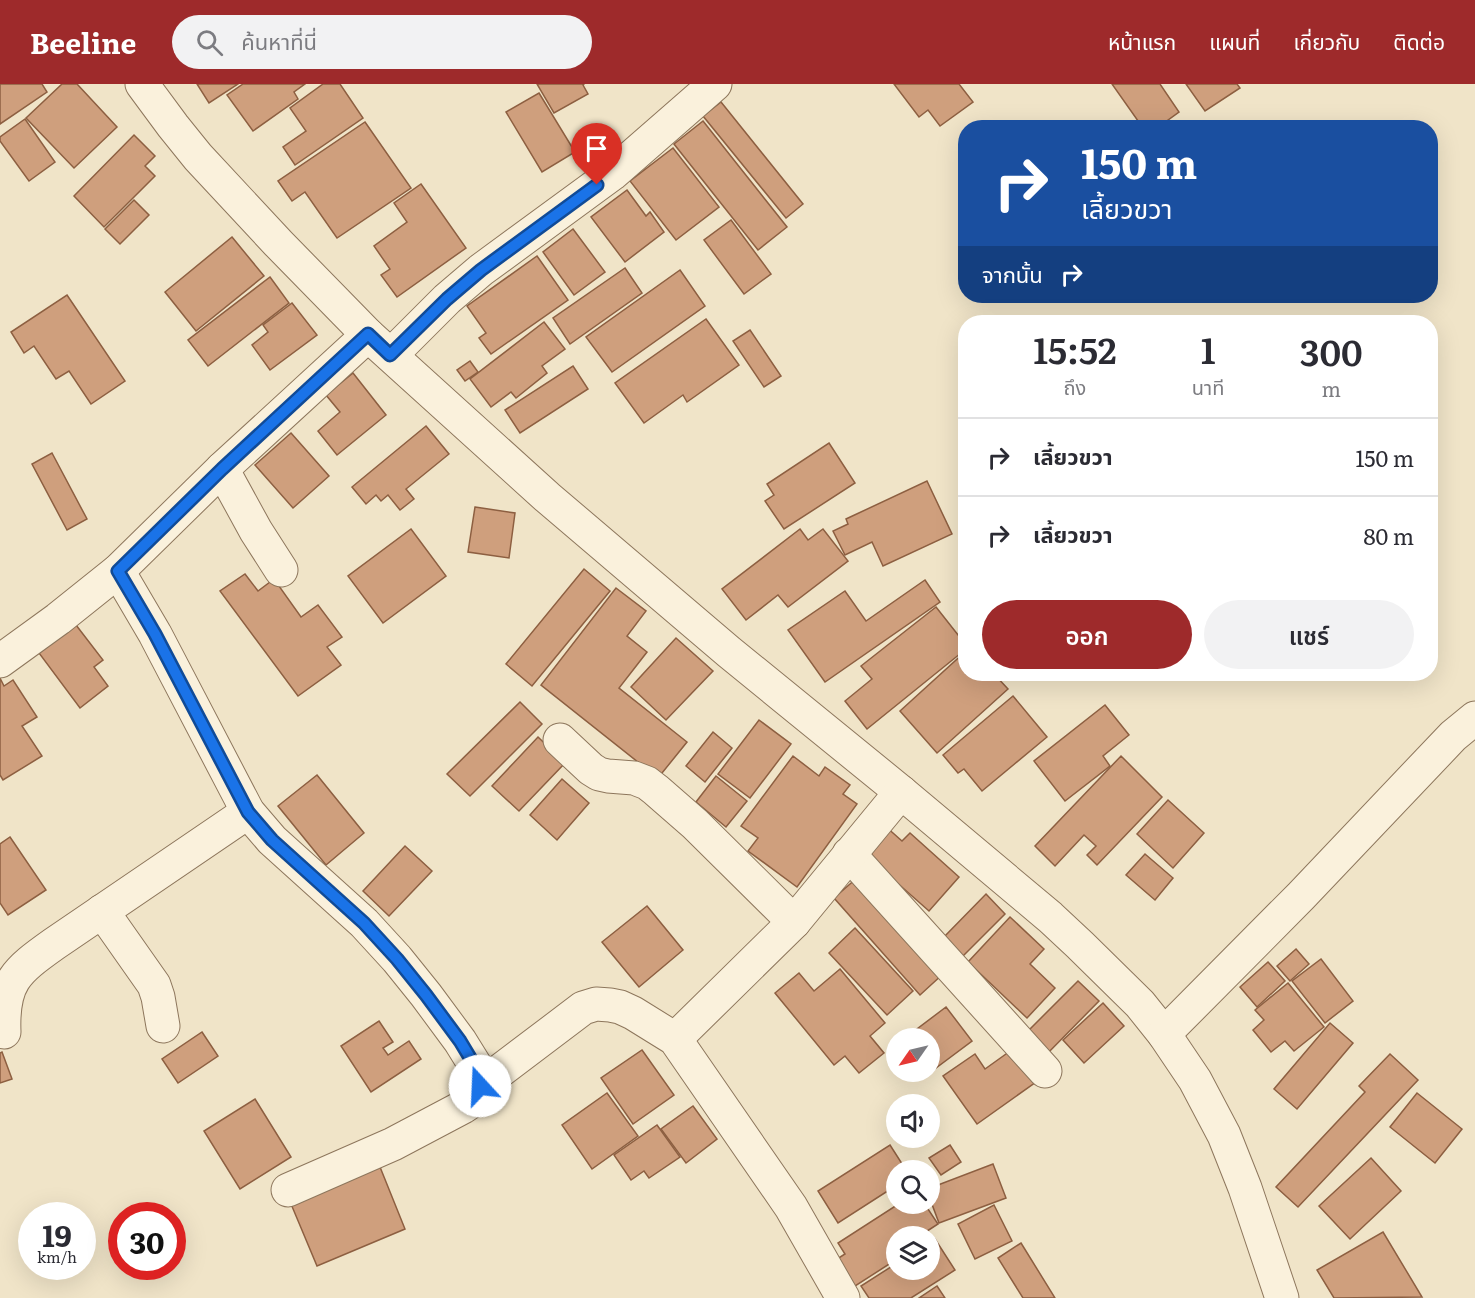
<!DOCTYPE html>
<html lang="th">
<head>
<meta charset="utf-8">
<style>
	:root { --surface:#fff; --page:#f2f2f3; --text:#2b2b33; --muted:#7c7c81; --line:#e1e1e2; --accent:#9e2a2b }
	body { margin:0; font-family:Literata,"Noto Sans Thai",serif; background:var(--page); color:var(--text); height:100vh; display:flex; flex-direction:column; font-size:22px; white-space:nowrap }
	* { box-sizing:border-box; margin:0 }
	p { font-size:20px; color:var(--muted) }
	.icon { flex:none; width:33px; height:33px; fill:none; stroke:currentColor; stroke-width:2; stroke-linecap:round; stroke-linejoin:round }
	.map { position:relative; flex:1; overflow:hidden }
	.panel { position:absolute; left:958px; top:231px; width:480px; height:366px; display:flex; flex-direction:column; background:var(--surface); border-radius:24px; box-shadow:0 6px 24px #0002 }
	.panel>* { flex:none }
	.top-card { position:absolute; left:958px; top:36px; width:480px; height:183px; border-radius:24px; box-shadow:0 6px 24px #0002; background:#1a4fa0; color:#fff; overflow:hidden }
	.needle { width:39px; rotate:236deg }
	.tools { position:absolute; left:886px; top:944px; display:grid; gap:12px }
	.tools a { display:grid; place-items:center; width:54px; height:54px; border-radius:50%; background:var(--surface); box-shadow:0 6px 24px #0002; font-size:30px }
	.speed { position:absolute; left:18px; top:1118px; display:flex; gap:12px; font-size:30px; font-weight:700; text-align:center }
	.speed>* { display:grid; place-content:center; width:78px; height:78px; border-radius:50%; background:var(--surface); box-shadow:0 6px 24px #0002; line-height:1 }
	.speed small { font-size:15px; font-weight:400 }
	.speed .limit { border:9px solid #d22; background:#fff; color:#111 }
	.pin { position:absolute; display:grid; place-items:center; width:51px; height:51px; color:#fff; margin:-62px -26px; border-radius:50% 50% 50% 0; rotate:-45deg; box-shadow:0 0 6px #0007 }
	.pin .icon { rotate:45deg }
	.me { position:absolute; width:66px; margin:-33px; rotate:340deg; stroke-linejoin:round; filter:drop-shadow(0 0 4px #0008) }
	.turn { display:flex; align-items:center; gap:21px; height:126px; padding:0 24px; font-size:27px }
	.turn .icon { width:78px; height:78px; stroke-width:2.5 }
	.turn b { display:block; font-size:42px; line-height:51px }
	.then { display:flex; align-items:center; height:57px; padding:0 24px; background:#0003; gap:12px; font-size:22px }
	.eta { display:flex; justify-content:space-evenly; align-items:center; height:102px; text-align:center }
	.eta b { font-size:36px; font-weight:600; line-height:42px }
	.primary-button { display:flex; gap:12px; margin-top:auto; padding:12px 24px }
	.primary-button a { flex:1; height:69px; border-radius:36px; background:var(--accent); color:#fff; font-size:24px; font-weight:600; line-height:69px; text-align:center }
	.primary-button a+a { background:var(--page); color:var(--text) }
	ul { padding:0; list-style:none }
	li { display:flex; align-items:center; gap:18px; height:78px; padding:0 24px; border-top:2px solid var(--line) }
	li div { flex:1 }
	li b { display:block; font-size:22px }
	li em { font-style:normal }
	header { display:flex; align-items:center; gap:36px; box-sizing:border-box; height:84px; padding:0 30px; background:var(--accent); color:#fff }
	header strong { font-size:28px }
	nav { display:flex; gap:33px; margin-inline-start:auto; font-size:21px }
	.search { width:420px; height:54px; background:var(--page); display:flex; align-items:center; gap:15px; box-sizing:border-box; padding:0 21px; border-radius:33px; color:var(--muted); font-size:22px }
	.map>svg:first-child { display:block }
	.building { fill:#cf9f7d; stroke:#8d5f41; stroke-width:1.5 }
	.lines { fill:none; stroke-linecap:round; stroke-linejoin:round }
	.minor-casing { stroke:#8d765c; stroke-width:35 }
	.minor { stroke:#faf1dc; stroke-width:33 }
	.route-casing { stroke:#114b97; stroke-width:15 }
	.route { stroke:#1a73e8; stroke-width:10 }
</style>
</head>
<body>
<header>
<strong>Beeline</strong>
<div class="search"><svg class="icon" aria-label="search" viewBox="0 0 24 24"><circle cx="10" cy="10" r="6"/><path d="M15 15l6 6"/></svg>ค้นหาที่นี่</div>
<nav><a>หน้าแรก</a><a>แผนที่</a><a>เกี่ยวกับ</a><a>ติดต่อ</a></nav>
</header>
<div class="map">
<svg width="1475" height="1214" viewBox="0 0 1475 1214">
	<rect width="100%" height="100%" fill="#f0e4c8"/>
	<g class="building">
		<path d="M0 0H42L47 8 0 40Z"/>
		<path d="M62 0H77L117 43 74 84 26 34Z"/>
		<path d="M197 0H238L209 19Z"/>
		<path d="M243 0H305L294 8 298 15 253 47 227 11Z"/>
		<path d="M323 0H340L363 34 295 81 283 63 306 47 290 24Z"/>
		<path d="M537 0H584L583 1 588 10 554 29Z"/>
		<path d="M894 0H959L973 18 940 42 928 26 919 33Z"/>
		<path d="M1112 0H1160L1179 28 1157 44H1143Z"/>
		<path d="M1186 0H1237L1240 4 1205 27Z"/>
		<path d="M539 9 575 68 542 88 506 28Z"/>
		<path d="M721 18 803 120 786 134 703 32Z"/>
		<path d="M25 35 55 78 29 97 0 57V53Z"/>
		<path d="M703 37 787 143 758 166 674 60Z"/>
		<path d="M365 38 411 104 337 154 305 108 292 117 278 97Z"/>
		<path d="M134 51 155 72 145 82 155 92 104 143 74 112Z"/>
		<path d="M673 64 719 123 676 156 630 97Z"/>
		<path d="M421 100 466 164 397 213 381 191 390 185 374 162 407 138 394 119Z"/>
		<path d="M627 106 646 132 650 128 664 148 625 178 591 133Z"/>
		<path d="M134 116 149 131 120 160 105 145Z"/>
		<path d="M731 136 771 190 744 210 704 156Z"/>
		<path d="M573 145 605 188 574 211 543 168Z"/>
		<path d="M232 153 264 192 196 247 165 208Z"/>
		<path d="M537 172 568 216 491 270 479 254 486 249 467 222Z"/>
		<path d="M625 184 642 209 570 260 553 234Z"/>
		<path d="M680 186 705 222 612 288 586 253Z"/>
		<path d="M270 193 289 219 208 282 188 256Z"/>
		<path d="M67 211 125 297 91 320 69 287 56 295 34 262 24 269 11 248Z"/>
		<path d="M292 219 317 251 270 286 252 261 268 248 263 241Z"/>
		<path d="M706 235 739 281 687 318 683 311 644 339 615 299Z"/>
		<path d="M544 238 565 265 542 282 547 289 516 314 511 308 491 323 470 295Z"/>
		<path d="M750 246 781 292 764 303 733 257Z"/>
		<path d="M470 277 478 288 465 297 457 286Z"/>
		<path d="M573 282 588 305 520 349 505 326Z"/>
		<path d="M353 289 386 331 337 371 318 347 340 328 326 311Z"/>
		<path d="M426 342 449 370 406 405 414 415 400 426 388 411 381 417 376 411 366 420 352 403Z"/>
		<path d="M291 349 329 392 293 424 255 381Z"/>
		<path d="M829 359 855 399 784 445 765 417 774 411 767 400Z"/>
		<path d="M52 369 87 435 67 446 32 380Z"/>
		<path d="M927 397 952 450 883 482 872 458 845 471 833 447 848 440 846 435Z"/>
		<path d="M475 423 515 429 509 474 468 468Z"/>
		<path d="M411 445 446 492 383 539 348 492Z"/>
		<path d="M800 445 808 456 823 445 848 477 788 523 778 511 746 536 722 505Z"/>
		<path d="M584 485 610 507 532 602 506 580Z"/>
		<path d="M245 490 258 507 274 495 301 533 318 521 342 553 327 563 341 581 298 612 220 507Z"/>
		<path d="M925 496 940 518 825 598 788 546 845 507 866 537Z"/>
		<path d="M616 504 646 527 627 552 647 568 619 604 687 658 658 694 541 601Z"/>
		<path d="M936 523 966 561V565L867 645 845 617 872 595 861 582Z"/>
		<path d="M76 541 103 576 94 583 108 602 80 624 39 569Z"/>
		<path d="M676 554 713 587 666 636 631 603Z"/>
		<path d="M966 567V590H994L1008 605 937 669 900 627Z"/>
		<path d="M0 594 4 602 13 596 37 633 22 642 42 672 3 696 0 691Z"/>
		<path d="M1013 612 1047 653 982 707 964 685 958 689 943 671Z"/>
		<path d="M520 618 542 640 470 712 447 690Z"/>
		<path d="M1105 621 1129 651 1103 672 1110 682 1065 717 1034 677Z"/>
		<path d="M759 636 791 660 750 714 718 690Z"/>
		<path d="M713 648 732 664 705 698 686 682Z"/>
		<path d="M538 653 565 679 519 727 492 702Z"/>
		<path d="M793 672 819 692 825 683 850 701 843 710 857 720 797 803 748 767 758 754 741 742Z"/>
		<path d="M1121 672 1162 713 1097 781 1087 771 1096 762 1084 751 1055 782 1035 762Z"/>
		<path d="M317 691 364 749 326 781 278 722Z"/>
		<path d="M716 692 747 717 726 743 696 718Z"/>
		<path d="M562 695 589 719 557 756 530 731Z"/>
		<path d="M1168 716 1204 749 1173 784 1137 750Z"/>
		<path d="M884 741 902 757 910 749 959 793 929 827 861 767Z"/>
		<path d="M10 753 46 806 8 831 0 819V760Z"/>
		<path d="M405 762 432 787 389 832 363 807Z"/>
		<path d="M1145 770 1173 794 1155 816 1126 791Z"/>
		<path d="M858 793 944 889 920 911 834 814Z"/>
		<path d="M986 810 1005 830 962 873 943 854Z"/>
		<path d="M647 822 683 866 639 903 602 858Z"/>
		<path d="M1010 833 1044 865 1030 880 1055 904 1027 934 968 878Z"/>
		<path d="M855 844 913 907 887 931 829 869Z"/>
		<path d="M1296 865 1309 880 1290 897 1277 882Z"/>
		<path d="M1321 875 1353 917 1325 939 1292 897Z"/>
		<path d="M1268 878 1285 897 1257 923 1240 903Z"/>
		<path d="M840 885 885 939 870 952 884 969 859 989 845 972 834 981 775 909 799 889 814 907Z"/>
		<path d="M1078 897 1099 917 1045 972 1024 951Z"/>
		<path d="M1288 899 1324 943 1294 967 1285 957 1271 968 1253 946 1264 936 1255 926Z"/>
		<path d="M1103 919 1124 942 1084 979 1063 956Z"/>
		<path d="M946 923 972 957 928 990 926 987H930V954H905Z"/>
		<path d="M379 937 393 958 383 964 388 971 409 957 421 975 371 1008 341 962Z"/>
		<path d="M1330 939 1353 959 1297 1025 1274 1005Z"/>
		<path d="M202 948 218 972 178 999 162 975Z"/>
		<path d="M1013 965 1036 998 977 1040 943 992 975 970 985 985Z"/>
		<path d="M642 966 674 1011 633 1040 601 994Z"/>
		<path d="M2 968 12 995 0 999V969Z"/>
		<path d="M1390 970 1418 996 1298 1123 1276 1103 1365 1008 1359 1002Z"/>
		<path d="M607 1009 638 1052 592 1085 562 1041Z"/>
		<path d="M1417 1009 1462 1045 1435 1079 1390 1043Z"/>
		<path d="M255 1015 291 1073 240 1105 204 1047Z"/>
		<path d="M693 1022 717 1055 686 1079 661 1045Z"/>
		<path d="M657 1041 680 1073 649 1094 644 1087 631 1096 614 1071Z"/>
		<path d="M890 1061 906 1086H897V1101L838 1139 818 1107Z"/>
		<path d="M950 1061 961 1078 941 1091 929 1074Z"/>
		<path d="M1371 1074 1401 1107 1350 1155 1319 1122Z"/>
		<path d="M993 1080 1006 1114 939 1139 930 1115V1104Z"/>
		<path d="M380 1083 405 1145 317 1182 291 1120Z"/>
		<path d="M900 1119H924L938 1140 921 1151 922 1152H897V1175L852 1204 834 1177 845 1170 838 1159Z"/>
		<path d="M994 1121 1012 1157 975 1175 958 1140Z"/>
		<path d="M1383 1148 1422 1213 1334 1214 1317 1186Z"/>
		<path d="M935 1155 955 1186 911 1214H869L861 1202 897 1179V1185H930V1158Z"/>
		<path d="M1021 1159 1055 1214H1023L998 1174Z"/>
		<path d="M937 1202 945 1214H919Z"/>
	</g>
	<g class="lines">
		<defs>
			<g id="minor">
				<path d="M142 0 173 42 198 73 278 159 368 251 547 413 729 568 901 708 1050 833 1080 861 1140 920 1164 950 1195 996 1224 1051 1245 1104 1282 1214"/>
				<path d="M391 271 447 215 481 186 612 90 715 0"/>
				<path d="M222 385 256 447 281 486"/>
				<path d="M118 487 155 550 248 728 272 756 364 839 397 875 426 911 460 957 478 986 481 994 480 1002 475 1012 469 1019 463 1023 393 1060 288 1106"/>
				<path d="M0 577 58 535 118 487 222 385 368 251"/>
				<path d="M560 656 591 685 599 690 608 692 634 694 647 699 656 706 695 740 794 838"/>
				<path d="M849 770 1045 987"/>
				<path d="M102 827 154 901 158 913 163 942"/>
				<path d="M4 948C2 898 16 887 54 860L248 728"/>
				<path d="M1164 950 1301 812 1453 652 1475 634"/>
				<path d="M675 955 794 838 901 708"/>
				<path d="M480 1002 583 924 596 920 610 921 620 923 633 929 675 955 791 1123 843 1214"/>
			</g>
		</defs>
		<use href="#minor" class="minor-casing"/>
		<use href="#minor" class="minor"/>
	</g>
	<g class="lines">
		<defs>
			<path id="route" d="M480 1002 481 994 478 987 460 957 426 911 397 875 364 839 272 756 248 728 155 550 118 487 222 385 368 250 390 271 447 215 481 186 597 101"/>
		</defs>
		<use href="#route" class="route-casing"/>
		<use href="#route" class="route"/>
	</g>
</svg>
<div class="tools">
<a><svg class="needle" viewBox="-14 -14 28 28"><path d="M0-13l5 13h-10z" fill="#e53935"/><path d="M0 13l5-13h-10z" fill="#7c7c81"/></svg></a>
<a><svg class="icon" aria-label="sound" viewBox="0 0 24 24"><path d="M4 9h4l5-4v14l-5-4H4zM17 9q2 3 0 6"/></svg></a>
<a><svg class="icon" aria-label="search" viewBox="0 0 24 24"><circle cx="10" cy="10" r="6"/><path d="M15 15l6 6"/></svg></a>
<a><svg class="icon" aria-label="layers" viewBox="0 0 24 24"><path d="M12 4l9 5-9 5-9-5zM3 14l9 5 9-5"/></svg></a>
</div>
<div class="speed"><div>19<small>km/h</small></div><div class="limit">30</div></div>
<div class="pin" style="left:597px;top:101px;background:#d93025"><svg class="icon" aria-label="arrive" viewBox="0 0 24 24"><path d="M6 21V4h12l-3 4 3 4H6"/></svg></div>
<svg class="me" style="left:480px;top:1002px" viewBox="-20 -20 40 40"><circle r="19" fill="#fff"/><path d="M0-13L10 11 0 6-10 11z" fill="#1a73e8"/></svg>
<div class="top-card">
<div class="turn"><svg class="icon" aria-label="right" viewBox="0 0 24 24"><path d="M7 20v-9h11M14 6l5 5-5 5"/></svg><div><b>150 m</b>เลี้ยวขวา</div></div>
<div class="then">จากนั้น<svg class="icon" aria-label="right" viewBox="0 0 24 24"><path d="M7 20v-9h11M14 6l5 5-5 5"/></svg></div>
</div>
<section class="panel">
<div class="eta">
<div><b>15:52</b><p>ถึง</p></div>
<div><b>1</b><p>นาที</p></div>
<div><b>300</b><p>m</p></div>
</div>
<ul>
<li><svg class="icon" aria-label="right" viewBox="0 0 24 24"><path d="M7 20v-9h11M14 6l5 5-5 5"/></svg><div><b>เลี้ยวขวา</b></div><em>150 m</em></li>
<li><svg class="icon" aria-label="right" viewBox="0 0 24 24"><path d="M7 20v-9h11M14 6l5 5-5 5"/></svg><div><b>เลี้ยวขวา</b></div><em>80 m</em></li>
</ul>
<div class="primary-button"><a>ออก</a><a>แชร์</a></div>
</section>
</div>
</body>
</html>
